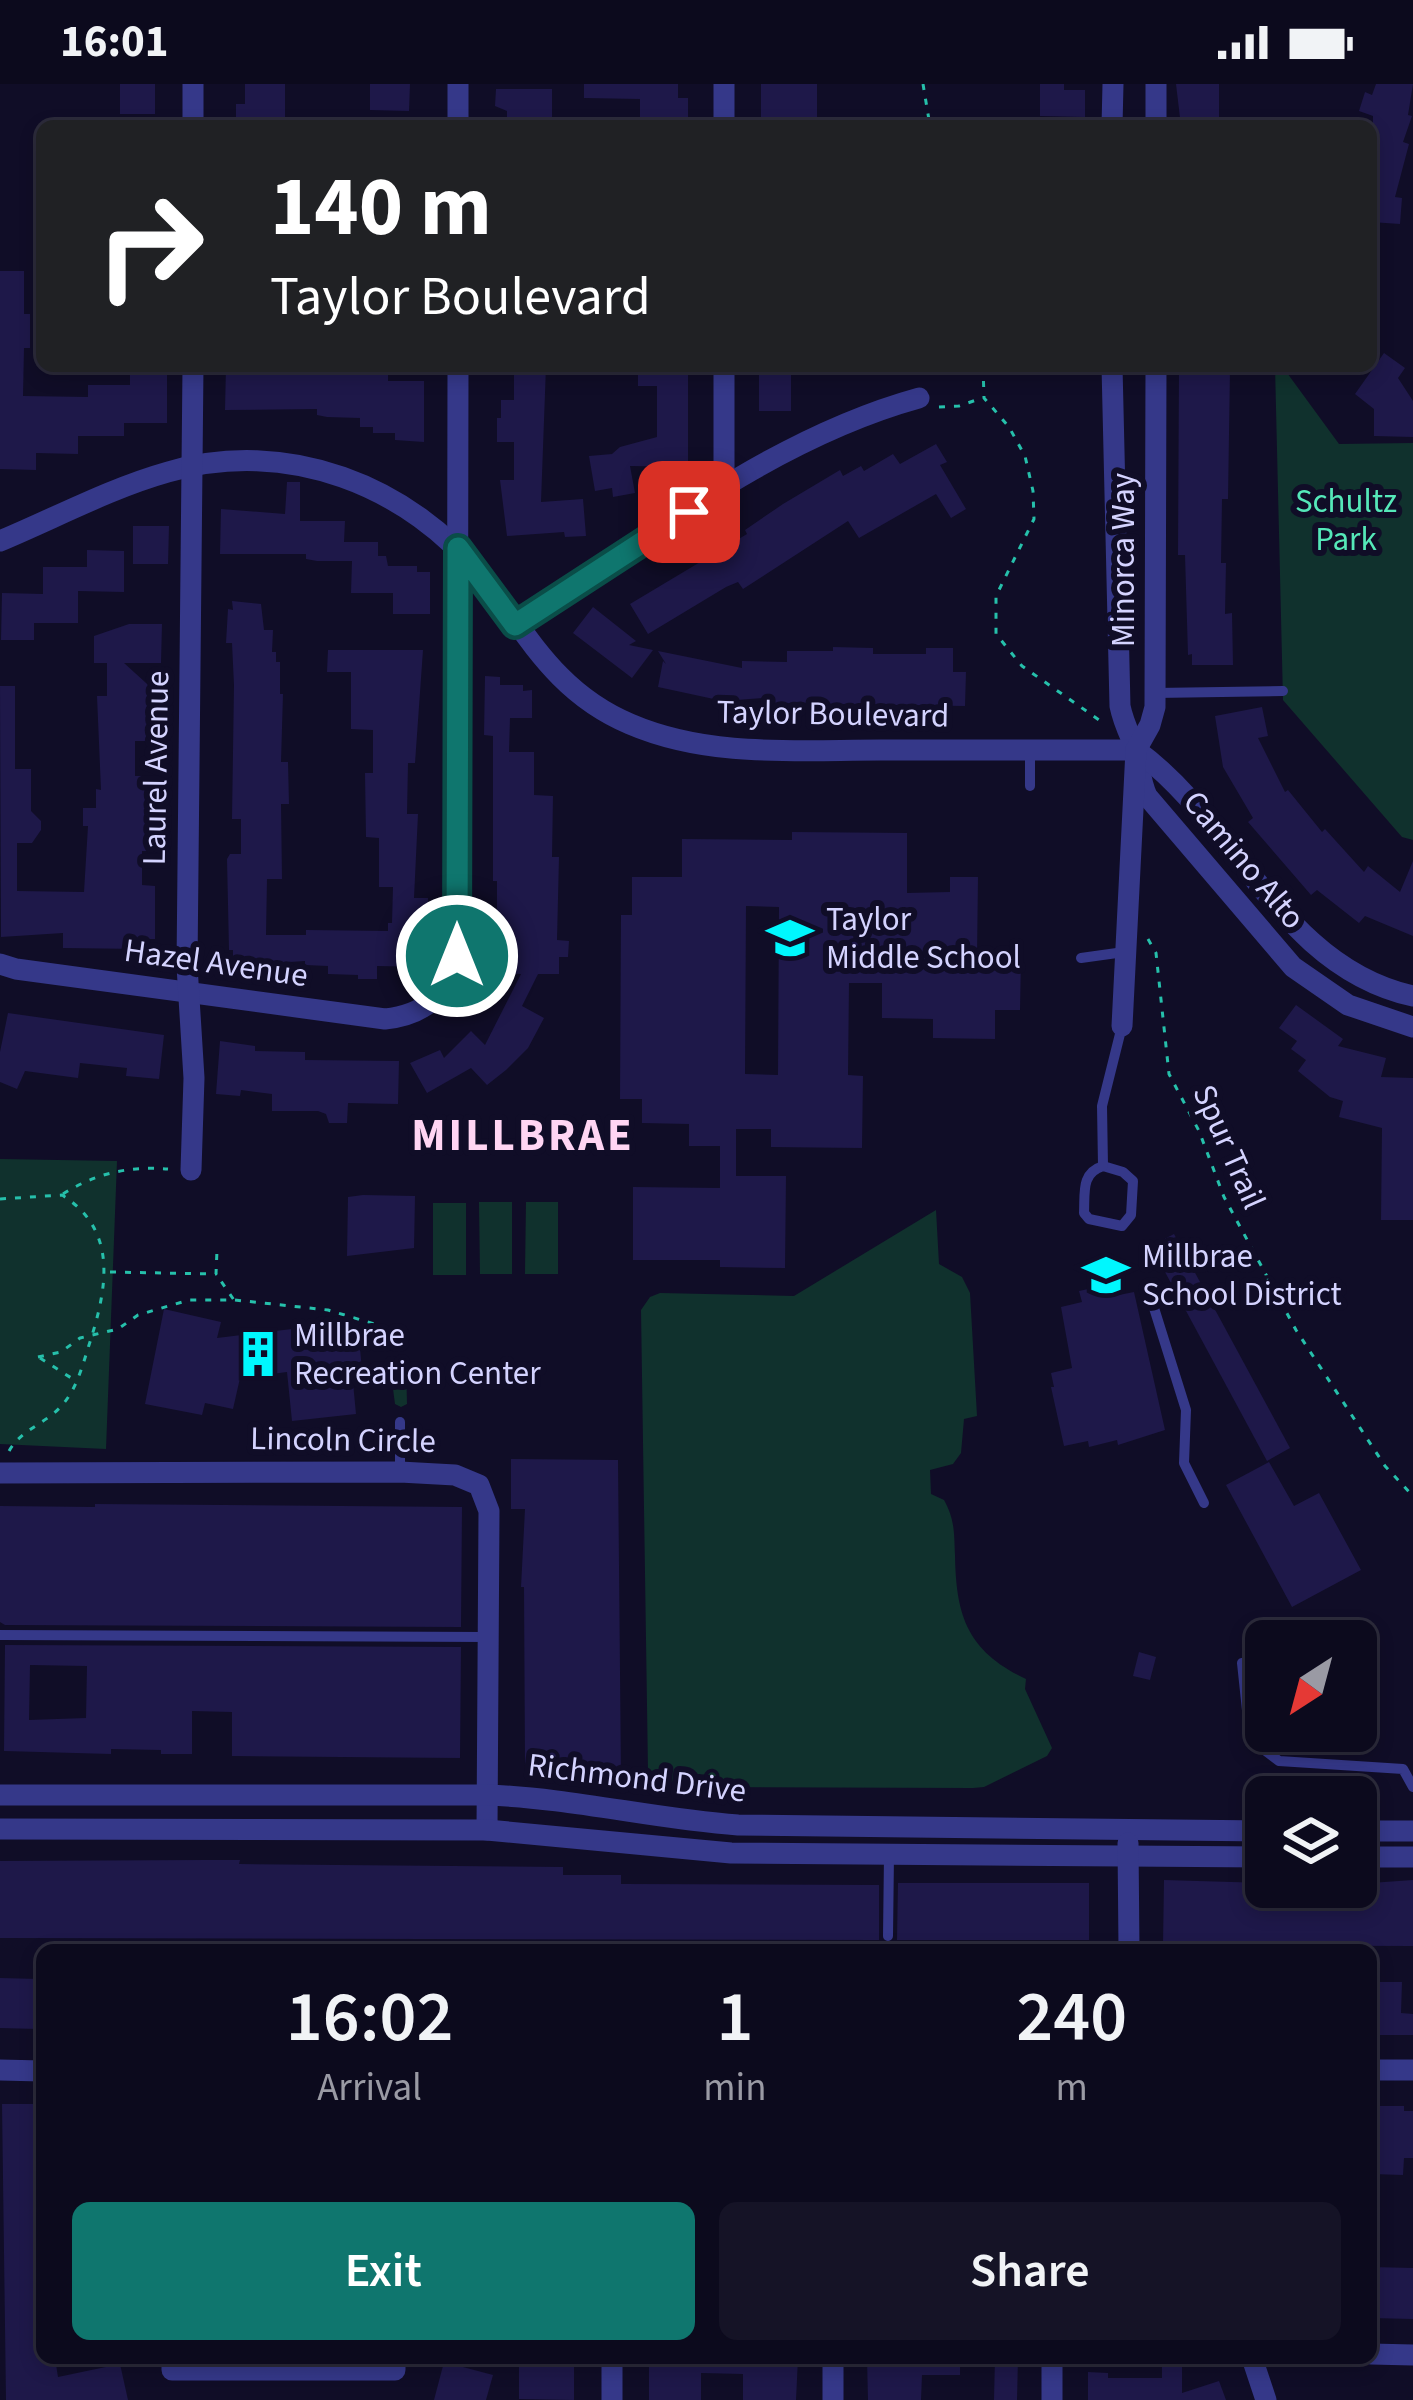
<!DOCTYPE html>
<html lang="en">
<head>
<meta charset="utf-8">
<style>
	:root { --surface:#0c0a1d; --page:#151326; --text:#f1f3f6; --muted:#9a9aa4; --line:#2c2b3b; --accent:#0f766e }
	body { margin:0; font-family:"Source Sans 3",sans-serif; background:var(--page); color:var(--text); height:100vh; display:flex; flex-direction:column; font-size:45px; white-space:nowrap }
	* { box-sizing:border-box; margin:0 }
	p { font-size:39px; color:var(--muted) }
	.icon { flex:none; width:66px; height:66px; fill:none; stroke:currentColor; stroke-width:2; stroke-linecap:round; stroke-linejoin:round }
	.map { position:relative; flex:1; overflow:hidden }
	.sheet { position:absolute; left:36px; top:1860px; width:1341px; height:420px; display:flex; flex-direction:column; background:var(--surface); border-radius:18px; box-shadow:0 6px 18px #0003,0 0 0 3px var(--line) }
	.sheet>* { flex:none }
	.banner { position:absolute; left:36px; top:36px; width:1341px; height:252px; border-radius:18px; box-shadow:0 6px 18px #0003,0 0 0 3px var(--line); background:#202124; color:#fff; overflow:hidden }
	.needle { width:78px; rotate:216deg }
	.controls { position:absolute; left:1245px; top:1536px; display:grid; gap:24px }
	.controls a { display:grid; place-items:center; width:132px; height:132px; border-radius:18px; background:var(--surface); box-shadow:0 6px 18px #0003,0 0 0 3px var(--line); font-size:60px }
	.pin { position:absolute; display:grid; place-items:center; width:102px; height:102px; color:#fff; margin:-51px; border-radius:24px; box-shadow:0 6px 18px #0006 }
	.me { position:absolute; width:132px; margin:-66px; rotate:0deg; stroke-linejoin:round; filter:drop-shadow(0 0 9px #0008) }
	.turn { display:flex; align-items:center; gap:42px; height:252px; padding:0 36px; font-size:54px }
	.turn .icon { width:156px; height:156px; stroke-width:2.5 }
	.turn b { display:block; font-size:84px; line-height:102px }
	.eta { display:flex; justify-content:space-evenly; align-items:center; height:204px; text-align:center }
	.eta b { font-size:72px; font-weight:600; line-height:84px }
	.cta { display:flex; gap:24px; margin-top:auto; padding:24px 36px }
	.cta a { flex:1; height:138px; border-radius:18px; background:var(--accent); color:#fff; font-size:48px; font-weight:600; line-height:138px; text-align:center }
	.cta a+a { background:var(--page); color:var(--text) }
	.status { display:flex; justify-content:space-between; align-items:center; height:84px; padding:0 60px; background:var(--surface); direction:ltr }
	.status svg { height:33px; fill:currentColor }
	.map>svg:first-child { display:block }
	.green { fill:#10312d }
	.building { fill:#1e1849; fill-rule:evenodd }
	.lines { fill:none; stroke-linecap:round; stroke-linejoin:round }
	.path { stroke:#26c0ab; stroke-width:3; stroke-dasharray:6 9; stroke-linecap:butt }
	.service { stroke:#353889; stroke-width:10 }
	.minor { stroke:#353889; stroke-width:21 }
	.route-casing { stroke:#0a4d48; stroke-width:30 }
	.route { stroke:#0f766e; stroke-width:21 }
	.labels { text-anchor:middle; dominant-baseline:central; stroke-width:12; stroke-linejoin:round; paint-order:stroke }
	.park-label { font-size:33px; fill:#55e8b9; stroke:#100d27 }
	.street-label { font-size:33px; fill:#d4d3ff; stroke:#100d27 }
	.poi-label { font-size:33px; fill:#d4d3ff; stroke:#100d27; text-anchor:start }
	.district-label { font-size:45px; font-weight:bold; letter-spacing:3px; fill:#ffd5f3; stroke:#100d27 }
</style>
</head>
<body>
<div class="status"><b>16:01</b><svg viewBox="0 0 49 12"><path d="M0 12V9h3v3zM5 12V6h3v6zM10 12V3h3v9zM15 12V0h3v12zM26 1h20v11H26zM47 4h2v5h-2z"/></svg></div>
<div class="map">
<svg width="1413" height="2316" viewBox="0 0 1413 2316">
	<rect width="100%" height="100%" fill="#100d27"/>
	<g class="green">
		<path d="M1275 282H1282L1339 360 1413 359V756L1402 753 1283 616Z"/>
		<path d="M0 1075 117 1077 106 1365 0 1360Z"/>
		<path d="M479 1118H512V1190H480Z"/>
		<path d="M526 1118H558V1190H525Z"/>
		<rect x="433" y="1119" width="33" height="72"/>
		<path d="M936 1126 939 1180 962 1193 970 1209 977 1332 964 1335 961 1369 953 1380 930 1386 931 1410 944 1416C955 1436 954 1449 955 1471 956 1532 967 1567 1026 1595L1025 1605 1052 1664 1047 1672 984 1703 973 1704 694 1703 657 1694 648 1687 641 1226 650 1213 660 1209 794 1212Z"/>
		<path d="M402 1278 406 1280 407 1320 401 1323 395 1320 392 1297 395 1283Z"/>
	</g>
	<g class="building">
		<rect x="120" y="0" width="35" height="30"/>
		<path d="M245 0H285V42H236V20H245Z"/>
		<path d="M370 0H410L409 27 370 26Z"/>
		<path d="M584 0H678V14H688V33H678V42H640V15L584 14Z"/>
		<rect x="761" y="0" width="56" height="42"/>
		<path d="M1040 0H1064V6H1085V33L1040 32Z"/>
		<path d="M1176 0H1219V42H1181Z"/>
		<path d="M1376 0H1413L1408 31 1412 32 1403 58 1409 60 1395 113 1402 114 1400 140 1371 138 1373 32 1359 27 1365 8 1372 11Z"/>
		<path d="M496 5H552V42H507V27L495 22Z"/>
		<path d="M0 187H24V230H30V264H24L23 312 88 313V301H130V282H167V339H124V352H78V370L36 369V386L0 385Z"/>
		<path d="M1384 269 1405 284 1398 294 1413 317V353L1374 352V325L1355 310Z"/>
		<path d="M226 282H388V297H424V358L395 356V349H373V343H360V334L327 333 317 331V325L225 326Z"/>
		<path d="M514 282H546L541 418 583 415 586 452 565 453 564 448 507 452 500 396H514V358H497V334H501V316H514Z"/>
		<path d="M638 282 688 283V383L630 382 635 409 613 413 612 404 595 407 589 372 612 370 620 363 657 353V302H638Z"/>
		<rect x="759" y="282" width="32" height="45"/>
		<path d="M1179 282 1230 285 1228 415H1222L1221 479H1226L1225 530 1232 529 1233 581H1192V570L1188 571 1185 471H1178Z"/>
		<path d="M936 360 947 378 940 381 966 425 951 434 936 410 859 454 848 437 743 505 738 498 726 503 648 550 630 520 747 450 745 446 783 420 840 386 843 392 861 382 864 387 893 370 900 380Z"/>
		<path d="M287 398H300V437H345L344 458H378V472H386L388 482H417V488H430V530H393V509H351L352 477H317L306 475V470H220L221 425 285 430Z"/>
		<path d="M133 442H169L168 480H133Z"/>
		<path d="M87 466 124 467V508L78 507V539H34V556H1L2 509 43 510V483H87Z"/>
		<path d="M232 517 261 520 264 546H273L272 568H276V578H280V610H283L281 678H288L289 720H281L282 795H267L266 851H306V846L388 847V839H392L393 803H379V754L366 753 365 689H373V646L351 645V588H327L328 566H423L415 679H408L407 730H418L414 814H428L427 883 377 882V895H358V891L328 890V882L305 881V877L243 881V876H233V866H229L227 775 230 770H241V735H232L234 601 232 559H226L228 525 233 526Z"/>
		<path d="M593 523 636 557 629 561 653 566 632 594 573 549Z"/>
		<path d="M129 540H162L161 579H124L157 609 147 612 152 657H135V692H143V699H152V767H142V801L155 802V855H141V865L63 864V849L1 853 0 602H15V685H31V727L41 737V746L32 759H17V807L84 808 88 742H83V724H96V705L101 706 97 612H107V579H94V552Z"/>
		<path d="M833 563 873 564V570H926V564H953V588H966L965 622 763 619V614L723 617 658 603 663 577 666 580 658 567 742 584V577L787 578V567H833Z"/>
		<path d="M485 592 500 593V601H523V607L532 606V634H510L509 668H534V711L553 712 552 773H559L557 856 569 857 568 873H559V890H538L522 922 544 934 528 964 506 986 487 1001 471 984 427 1009 410 979 440 966 444 974 471 947 485 961 521 890 501 889V880L497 881V797H493V652L484 651Z"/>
		<path d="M1262 623 1268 652 1258 654 1285 708 1288 706 1322 748 1325 745 1364 788 1368 782 1400 808 1413 777V852L1365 832 1359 839 1317 806 1311 811 1248 738 1253 734 1223 683 1215 632Z"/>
		<path d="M792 748 907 749V809L950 808V793H978L977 873H1021L1020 926H995V955L933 954V935L882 934V899H849L848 991 863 992 862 1064 771 1063V1045H736V1092H786L785 1184 720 1183V1176H633V1103L720 1104V1062H689V1040L642 1039V1015H620L621 831H632V793H682V755L792 756ZM746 822 779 823 778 991 745 990Z"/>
		<path d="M1296 921 1343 955 1338 962 1386 974 1381 993 1413 994V1136H1381L1382 1044 1339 1033 1343 1017 1330 1013 1298 987 1306 976 1291 965 1297 957 1279 944Z"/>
		<path d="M8 929 164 951 159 995 126 992 127 984 80 979 78 994 25 987 17 1005 0 998V968Z"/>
		<path d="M220 957 255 962V967L305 968V976L399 977 398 1020 348 1019 347 1039H329L326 1030 318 1027H272V1010L241 1006 240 1012 216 1010Z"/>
		<path d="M363 1111 415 1112 414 1164 347 1172 348 1113Z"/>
		<path d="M1174 1150 1290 1364 1267 1377 1151 1162Z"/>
		<path d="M1111 1200 1114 1212 1134 1208 1165 1346 1118 1361 1117 1356 1089 1363 1088 1357 1064 1362 1051 1303H1054L1051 1289 1072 1284 1061 1223 1082 1218 1079 1207Z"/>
		<path d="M164 1225 221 1238 217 1254 326 1241V1246L358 1243 362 1286 352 1288 356 1330 292 1337 287 1288 240 1294 233 1325 205 1319 202 1331 145 1320Z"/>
		<path d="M511 1375 618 1376 621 1693H593V1682L525 1681 524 1503H521L525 1425H511Z"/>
		<path d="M1269 1378 1294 1422 1319 1409 1361 1486 1292 1523 1226 1401Z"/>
		<path d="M95 1420 462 1423 461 1543 5 1541 0 1538V1422L95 1423Z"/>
		<path d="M5 1561 461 1563 460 1674 232 1672V1628L192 1627V1670H161V1666L111 1665V1670L4 1667ZM30 1581 87 1582 86 1634 29 1636Z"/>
		<path d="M1139 1568 1156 1573 1150 1596 1133 1592Z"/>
		<path d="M202 1776H240L239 1780 563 1783V1791H621V1800L879 1801V1856L0 1854V1777Z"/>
		<path d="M1164 1796 1266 1799V1803H1356V1800L1413 1796V1862L1163 1861Z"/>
		<path d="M898 1799H1089V1856H897Z"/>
		<path d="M0 1894 39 1895 38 1945 0 1944Z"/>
		<path d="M1371 1898H1402L1401 1929 1413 1930V1951H1371Z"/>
		<path d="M2 2020H42V2274H55L58 2293 120 2280 128 2316H6Z"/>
		<path d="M1371 2022H1404V2027H1413V2074H1404L1403 2091 1371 2090Z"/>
		<path d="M1371 2183 1413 2184V2235L1371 2234Z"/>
		<path d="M649 2274H798L796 2316H743V2290L701 2289V2316H649Z"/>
		<path d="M867 2274H960V2291H922L921 2316H868Z"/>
		<path d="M995 2274H1018L1017 2316H994Z"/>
		<path d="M1162 2274H1182V2309L1219 2297 1226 2316H1088V2288L1108 2289V2294H1162Z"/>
		<path d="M444 2278 493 2291 486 2316H434Z"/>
		<path d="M519 2279 574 2280V2316L519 2315Z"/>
	</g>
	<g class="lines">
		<g class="path">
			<path d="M923 0 930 42"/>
			<path d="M983 282 984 314 1009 343 1025 372 1033 407 1034 435 996 512V550L1022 582 1102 638"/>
			<path d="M939 323 959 322 982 314"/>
			<path d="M1148 855 1156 869 1169 990 1199 1047 1224 1113 1296 1246 1385 1382 1413 1412"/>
			<path d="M63 1110C96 1089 129 1082 168 1085"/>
			<path d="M0 1115 62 1111C119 1147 107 1205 89 1261 83 1280 77 1304 63 1320 47 1340 20 1345 8 1369"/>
			<path d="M110 1188 216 1190 217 1166"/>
			<path d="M235 1216 328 1226 381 1242"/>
			<path d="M38 1273 61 1268 80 1254 118 1245 138 1231 189 1216H234L216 1190"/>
			<path d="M40 1274 76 1297"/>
		</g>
		<g class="service">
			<path d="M1155 609 1283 607"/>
			<path d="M1030 702V666"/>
			<path d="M1081 874 1124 868"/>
			<path d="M1103 1082 1123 1088 1133 1097 1131 1131 1122 1142 1089 1135 1084 1129C1085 1108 1081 1089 1103 1082Z"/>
			<path d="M1103 1082 1102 1022 1122 942"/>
			<path d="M1149 1208 1186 1326 1184 1379 1204 1419"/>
			<path d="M400 1338V1388"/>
			<path d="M0 1551 488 1553"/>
			<path d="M1242 1579 1250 1655 1279 1677 1403 1685 1413 1703"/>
			<path d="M888 1852 889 1771"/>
		</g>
		<g class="minor">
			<path d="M193 42V0"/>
			<path d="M458 42V0"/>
			<path d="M724 42V0"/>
			<path d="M1112 42 1113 0"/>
			<path d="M1156 42V0"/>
			<path d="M1112 282 1120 622C1123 637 1128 647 1134 661 1140 678 1139 695 1147 712L1293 883 1348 921 1413 943"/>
			<path d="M724 406V282"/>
			<path d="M0 457C55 434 111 404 168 388 286 353 410 401 484 495 530 554 557 609 630 640 709 674 797 666 881 666 966 666 1051 666 1136 666"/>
			<path d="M515 541C643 458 770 355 919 314"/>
			<path d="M1136 666C1237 739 1281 883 1413 912"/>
			<path d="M0 880 16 885 385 935C425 931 446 911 457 872L458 282"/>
			<path d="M1122 942 1136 666 1150 641 1155 623 1156 282"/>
			<path d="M191 1086 194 994 187 882 193 282"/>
			<path d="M0 1389 400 1388 455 1391 479 1401 489 1427 487 1746"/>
			<path d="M0 1711H487C572 1714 654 1735 738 1741L1266 1747"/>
			<path d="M0 1745 487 1746 731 1769 1266 1773"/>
			<path d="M1356 1747H1413"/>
			<path d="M1128 1759 1129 1866"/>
			<path d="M1356 1773H1413"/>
			<path d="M0 1986 42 1987"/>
			<path d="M1371 1986H1413"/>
			<path d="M1371 2270 1413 2271"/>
			<path d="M172 2274V2286H395V2274"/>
			<path d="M1252 2274 1266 2316"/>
			<path d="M612 2316V2274"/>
			<path d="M833 2316V2274"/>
			<path d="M1052 2316V2274"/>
		</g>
	</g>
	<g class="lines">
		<defs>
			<path id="route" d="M457 872 458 464 515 541 689 428"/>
		</defs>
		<use href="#route" class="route-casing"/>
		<use href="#route" class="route"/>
	</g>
	<defs>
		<symbol id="school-bare" viewBox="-9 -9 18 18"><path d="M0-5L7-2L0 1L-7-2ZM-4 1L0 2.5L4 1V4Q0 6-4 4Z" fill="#00f7fe" stroke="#100d27" stroke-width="2.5" paint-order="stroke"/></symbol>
		<symbol id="building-bare" viewBox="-9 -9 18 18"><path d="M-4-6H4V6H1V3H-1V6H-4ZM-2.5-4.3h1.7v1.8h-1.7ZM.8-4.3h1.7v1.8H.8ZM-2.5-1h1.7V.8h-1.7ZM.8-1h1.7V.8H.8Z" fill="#00f7fe" stroke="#100d27" stroke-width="2.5" paint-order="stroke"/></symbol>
	</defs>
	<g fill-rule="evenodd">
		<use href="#school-bare" x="757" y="821" width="66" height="66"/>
		<use href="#school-bare" x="1073" y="1158" width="66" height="66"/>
		<use href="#building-bare" x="225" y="1237" width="66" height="66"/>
	</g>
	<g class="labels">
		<g class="park-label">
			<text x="1346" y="417">Schultz<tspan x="1346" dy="38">Park</tspan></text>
		</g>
		<g class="street-label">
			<text transform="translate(1123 476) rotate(-90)">Minorca Way</text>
			<text transform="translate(833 630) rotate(1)">Taylor Boulevard</text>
			<text transform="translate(156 684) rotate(-89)">Laurel Avenue</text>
			<text transform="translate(1244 776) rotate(50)">Camino Alto</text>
			<text transform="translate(216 879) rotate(8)">Hazel Avenue</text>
			<text transform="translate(1229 1063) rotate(66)">Spur Trail</text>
			<text transform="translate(343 1356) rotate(1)">Lincoln Circle</text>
			<text transform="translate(637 1694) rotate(7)">Richmond Drive</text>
		</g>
		<g class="poi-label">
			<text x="826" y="835">Taylor<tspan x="826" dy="38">Middle School</tspan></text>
			<text x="1142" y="1172">Millbrae<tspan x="1142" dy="38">School District</tspan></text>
			<text x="294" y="1251">Millbrae<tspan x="294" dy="38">Recreation Center</tspan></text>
		</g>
		<g class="district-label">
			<text x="523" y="1052">MILLBRAE</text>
		</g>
	</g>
</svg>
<div class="controls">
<a><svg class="needle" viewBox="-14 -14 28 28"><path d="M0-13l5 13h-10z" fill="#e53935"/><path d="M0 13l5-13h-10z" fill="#9a9aa4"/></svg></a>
<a><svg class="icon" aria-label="layers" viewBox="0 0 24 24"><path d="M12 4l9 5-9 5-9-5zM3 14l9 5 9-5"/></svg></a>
</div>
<div class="pin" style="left:689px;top:428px;background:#d93025"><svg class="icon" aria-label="arrive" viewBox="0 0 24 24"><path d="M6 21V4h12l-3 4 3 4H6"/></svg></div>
<svg class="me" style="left:457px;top:872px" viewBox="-20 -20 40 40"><circle r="17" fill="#0f766e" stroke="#fff" stroke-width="3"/><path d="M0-11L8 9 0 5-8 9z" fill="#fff"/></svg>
<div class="banner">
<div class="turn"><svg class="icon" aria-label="right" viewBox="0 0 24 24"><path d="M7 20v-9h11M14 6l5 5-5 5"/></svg><div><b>140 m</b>Taylor Boulevard</div></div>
</div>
<section class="sheet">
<div class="eta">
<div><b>16:02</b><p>Arrival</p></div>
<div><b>1</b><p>min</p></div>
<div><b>240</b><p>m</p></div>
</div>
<div class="cta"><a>Exit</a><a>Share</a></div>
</section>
</div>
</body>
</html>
